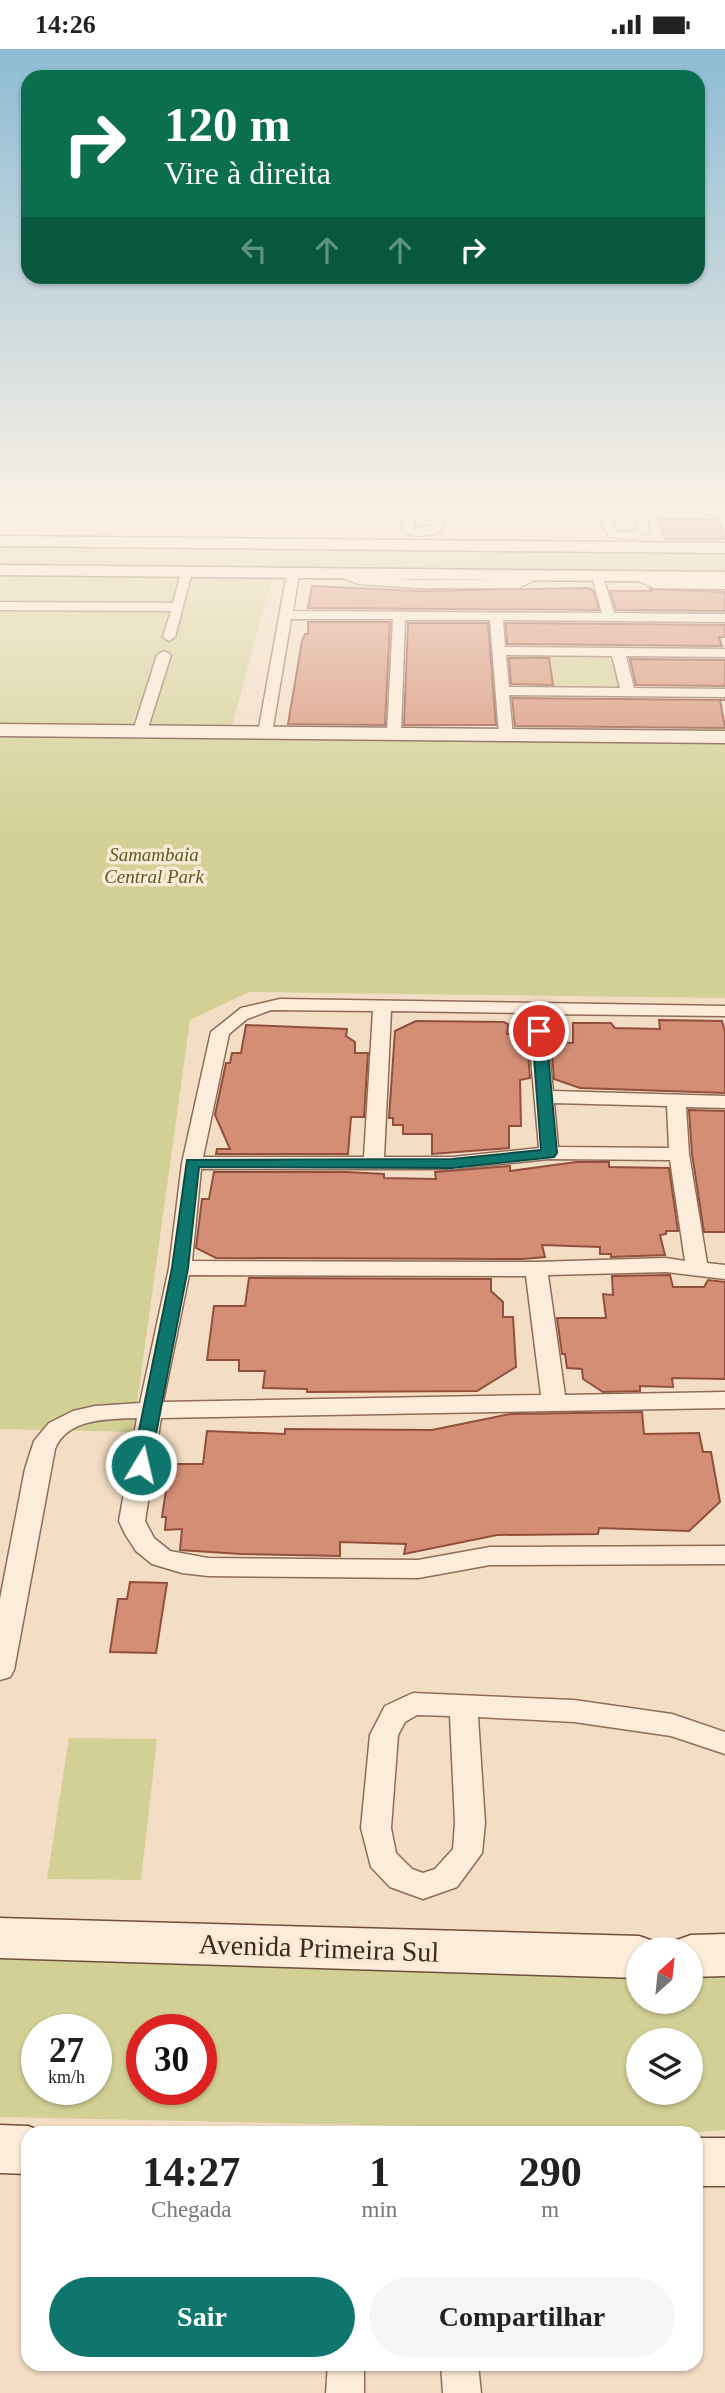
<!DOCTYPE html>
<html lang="pt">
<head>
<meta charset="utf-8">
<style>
	:root { --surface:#fff; --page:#f6f6f6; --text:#222; --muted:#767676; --accent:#0f766e }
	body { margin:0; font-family:"Times New Roman",serif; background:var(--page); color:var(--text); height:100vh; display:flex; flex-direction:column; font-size:26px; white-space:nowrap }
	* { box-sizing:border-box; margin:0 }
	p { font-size:23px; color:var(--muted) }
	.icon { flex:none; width:38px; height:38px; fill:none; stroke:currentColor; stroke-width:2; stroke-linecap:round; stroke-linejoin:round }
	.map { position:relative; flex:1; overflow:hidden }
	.details { position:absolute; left:21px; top:2077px; width:682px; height:245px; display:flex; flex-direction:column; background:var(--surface); border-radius:21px; box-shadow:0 2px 5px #0004 }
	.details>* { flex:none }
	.banner { position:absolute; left:21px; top:21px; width:684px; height:214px; border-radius:21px; box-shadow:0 2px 5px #0004; background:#0b6e4f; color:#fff; overflow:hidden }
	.needle { width:46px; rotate:27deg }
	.fabs { position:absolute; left:626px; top:1888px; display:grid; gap:14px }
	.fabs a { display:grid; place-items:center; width:77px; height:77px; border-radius:50%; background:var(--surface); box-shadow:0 2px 5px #0004; font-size:35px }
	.speed { position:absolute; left:21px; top:1965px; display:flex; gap:14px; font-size:35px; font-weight:700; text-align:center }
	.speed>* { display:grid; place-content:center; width:91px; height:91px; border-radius:50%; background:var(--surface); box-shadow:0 2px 5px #0004; line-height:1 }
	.speed small { font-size:18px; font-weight:400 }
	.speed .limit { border:10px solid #d22; background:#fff; color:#111 }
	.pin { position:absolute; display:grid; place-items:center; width:60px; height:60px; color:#fff; margin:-30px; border:4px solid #fff; border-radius:50%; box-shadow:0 2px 7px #0007 }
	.me { position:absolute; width:77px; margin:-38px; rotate:9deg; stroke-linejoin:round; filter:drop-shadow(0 0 5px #0008) }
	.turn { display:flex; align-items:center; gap:24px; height:147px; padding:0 28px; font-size:32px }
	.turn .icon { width:91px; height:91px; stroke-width:2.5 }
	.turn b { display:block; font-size:49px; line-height:60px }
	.lanes { display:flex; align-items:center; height:66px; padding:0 28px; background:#0003; justify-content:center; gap:35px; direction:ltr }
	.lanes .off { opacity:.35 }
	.eta { display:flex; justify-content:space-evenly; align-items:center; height:119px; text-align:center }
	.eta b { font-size:42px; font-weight:700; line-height:49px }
	.cta { display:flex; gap:14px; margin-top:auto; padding:14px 28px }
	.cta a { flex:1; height:80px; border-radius:42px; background:var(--accent); color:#fff; font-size:28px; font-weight:700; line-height:80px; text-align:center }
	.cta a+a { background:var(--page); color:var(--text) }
	.status { display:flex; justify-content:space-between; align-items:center; height:49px; padding:0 35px; background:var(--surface); direction:ltr }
	.status svg { height:19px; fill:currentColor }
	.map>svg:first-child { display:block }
	.green { fill:#d3d096; fill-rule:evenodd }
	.building { fill:#d58e76; stroke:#924f3b; stroke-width:2 }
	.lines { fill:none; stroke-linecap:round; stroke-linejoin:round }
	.street-casing { stroke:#906c58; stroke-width:3 }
	.secondary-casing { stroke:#724d3b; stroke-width:3 }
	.street { fill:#fcecd9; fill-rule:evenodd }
	.secondary { fill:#fcecd9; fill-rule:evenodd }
	.route { fill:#0f766e; stroke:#0a4d48; stroke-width:2 }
	.labels { text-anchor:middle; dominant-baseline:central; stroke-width:7; stroke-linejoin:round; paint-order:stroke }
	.far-park-label { font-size:19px; font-style:italic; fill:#585d22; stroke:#f9e9d5 }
	.near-street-label { font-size:28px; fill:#3e281d; stroke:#f9e9d5 }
</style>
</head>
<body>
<div class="status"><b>14:26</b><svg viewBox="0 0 49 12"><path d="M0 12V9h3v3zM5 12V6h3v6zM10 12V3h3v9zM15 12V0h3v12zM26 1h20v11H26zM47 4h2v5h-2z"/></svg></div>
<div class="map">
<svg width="725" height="2344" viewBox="0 0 725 2344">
	<rect width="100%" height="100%" fill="#f3ddc4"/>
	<g class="green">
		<path d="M0 495 725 502V523L0 518Z"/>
		<path d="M0 525 272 528 231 681 725 686V949L249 943 190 971 133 1383 0 1380Z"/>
		<path d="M502 603H612L618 639 504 638Z"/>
		<path d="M69 1689 157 1690 141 1831 47 1830Z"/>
		<path d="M0 1905 639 1920V1953H691V1921L725 1919V2081L702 2083 0 2068ZM37 1981H96V2040H37ZM142 1981H201V2040H142ZM639 1992H691V2044H639Z"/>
	</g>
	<g class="building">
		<path d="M658 470H718L725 490H665Z"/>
		<path d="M312 537 416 542 588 539 593 541 599 561 308 559Z"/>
		<path d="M650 540 725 543V562L616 561 610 542H651Z"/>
		<path d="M308 573H390L385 676 288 675 302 592 305 585H308Z"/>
		<path d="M408 574H488L496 676H404Z"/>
		<path d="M506 574 725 576V588H719L722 597 507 595Z"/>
		<path d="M509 609H549L553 636 511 635Z"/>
		<path d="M630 610 725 611V637L636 636Z"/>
		<path d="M512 649 725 651H720L725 679 515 677Z"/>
		<path d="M659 971 722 972 725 983V1044L580 1039 554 1030 551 993 573 994V974H611L615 979 660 980Z"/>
		<path d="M416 972 504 973 508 975 507 985H516V993H527L530 1029 520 1031 521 1077H509V1099L432 1105V1085H403V1076H393V1069H389L395 982Z"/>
		<path d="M246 976 347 980 346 987 355 993V1004H368L364 1068H351L348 1105H216L217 1100H230L215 1066 226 1014H230L232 1004H241Z"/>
		<path d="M689 1061 725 1062V1183H704L692 1105Z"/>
		<path d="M576 1113H609V1118L669 1119 678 1182H666V1185L660 1186 665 1206 611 1208V1205H600V1198L542 1196 545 1208 523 1210 216 1209 196 1199 202 1150H209L214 1123H346L384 1125V1129L436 1130 435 1123 510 1117V1122Z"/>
		<path d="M670 1226 673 1238H704L708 1231 725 1233V1330L672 1329 673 1338 640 1337V1342L603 1343 583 1330 582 1320 567 1319 565 1305H562L557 1269H606L603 1245 613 1246 612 1227Z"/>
		<path d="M249 1229 491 1230V1242L503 1253V1268H513L516 1318 477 1342 307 1343V1340L263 1339 265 1322H239V1311H207L214 1257H245Z"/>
		<path d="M642 1363 644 1385 699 1384 703 1403H711L720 1453 689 1482 599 1479 598 1485 497 1486 404 1505 406 1495 340 1493V1507L241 1505 180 1501 182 1480 165 1481 166 1468H162L170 1415H203L207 1382 285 1385V1380L432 1381 510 1365Z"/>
		<path d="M130 1533 167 1534 156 1604 110 1603 118 1550H127Z"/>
	</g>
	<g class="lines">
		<defs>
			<g id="street">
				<path d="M0 462H186L180 465 0 466Z"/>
				<path d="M406 462H416L413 479 432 477 436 462H447L441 481C428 488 413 490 401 481Z"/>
				<path d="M596 462H607L617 483H633L637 481 635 462H646L649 482 635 490 609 488Z"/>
				<path d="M699 462H725V467L705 465Z"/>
				<path d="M182 520 192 523 175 588 169 592 163 588 171 562 0 561V553L173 554Z"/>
				<path d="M293 520 299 524 293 562 602 564 592 527 602 524 614 564 725 565V573L503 571 505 598 725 600V608L626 607 634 639 725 640V648L509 646 513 686 506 690 499 686 490 571H405L401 684 394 688 387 684 393 570H291L272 684 270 687H260L258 684 287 524ZM506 606 612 607 620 639 509 638Z"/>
				<path d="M342 520 361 528 416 531H516L540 522 546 526 518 539H416L359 535 338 527V521Z"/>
				<path d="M638 523 656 531 725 532V540L654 539 634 530 632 527Z"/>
				<path d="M164 602 171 606 147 682 145 685H135L133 682 157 606Z"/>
				<path d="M280 950 725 957V967L545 965 553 1042 725 1047V1059L686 1058 689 1105 707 1214 725 1216V1230L666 1223 548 1226 565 1346 725 1343V1359L161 1369 145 1472 154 1489 170 1502 208 1509 418 1511 490 1498 725 1497V1515L490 1516 418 1529 208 1527 182 1524 152 1515 136 1502 125 1485 119 1472 137 1369C109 1370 67 1369 55 1400L14 1621 10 1628 0 1631V1550L25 1420 34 1392 49 1374 73 1362 95 1357 140 1354 169 1219 182 1114 211 983 241 959ZM271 961 373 962 364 1108H203L229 985 247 970ZM391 962 527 964 539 1099 452 1108H384ZM554 1054 667 1057 669 1099 558 1098ZM549 1110 670 1111 685 1212 666 1209 536 1213 192 1212 201 1120H452ZM189 1226 526 1227 541 1346 163 1353Z"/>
				<path d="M413 1644 574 1651 672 1665 725 1683V1705L671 1687 574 1673 478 1668 485 1774 482 1804 457 1838 423 1850 390 1838 371 1818 361 1779 370 1686 385 1657ZM417 1666 450 1667 455 1774 453 1800 435 1820 423 1824 412 1820 396 1804 391 1779 398 1686 405 1673Z"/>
				<path d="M328 2315H364V2344H326Z"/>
				<path d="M441 2315H478L481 2344H443Z"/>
			</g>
			<g id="secondary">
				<path d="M0 487 725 494V504L0 497Z"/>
				<path d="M0 516 725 523V533L0 526Z"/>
				<path d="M0 675 725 682V694L0 687Z"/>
				<path d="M0 1869 639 1887 656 1893 659 1900H639V1929L0 1909Z"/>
				<path d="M725 1885V1927L691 1928V1900H671L674 1892 691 1886Z"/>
				<path d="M0 2076 28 2077 46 2084H28V2125L0 2124Z"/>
				<rect x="696" y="2089" width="29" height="48"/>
			</g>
		</defs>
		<use href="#street" class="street-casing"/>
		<use href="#secondary" class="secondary-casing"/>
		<use href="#street" class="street"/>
		<use href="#secondary" class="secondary"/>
	</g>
	<linearGradient id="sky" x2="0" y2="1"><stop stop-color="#8dbbd4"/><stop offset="0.58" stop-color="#faf0e4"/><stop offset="1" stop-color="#faf0e4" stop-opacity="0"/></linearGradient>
	<rect width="725" height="790" fill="url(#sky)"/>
	<path class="route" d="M539 978 546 982 557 1104 554 1108 452 1119 199 1118 188 1219 150 1416 147 1421H134L132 1416 172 1219 187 1111 452 1110 541 1101 532 982Z"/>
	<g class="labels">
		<g class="far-park-label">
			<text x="154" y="805">Samambaia<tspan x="154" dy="22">Central Park</tspan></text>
		</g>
		<g class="near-street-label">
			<text transform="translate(319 1899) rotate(2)">Avenida Primeira Sul</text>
		</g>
	</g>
</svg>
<div class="fabs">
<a><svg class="needle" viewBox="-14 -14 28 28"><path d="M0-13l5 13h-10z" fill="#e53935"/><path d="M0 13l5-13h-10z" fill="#767676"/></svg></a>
<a><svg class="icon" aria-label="layers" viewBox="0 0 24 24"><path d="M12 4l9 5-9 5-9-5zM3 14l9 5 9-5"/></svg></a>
</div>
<div class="speed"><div>27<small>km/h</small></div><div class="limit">30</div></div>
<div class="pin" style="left:539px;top:982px;background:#d93025"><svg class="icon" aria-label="arrive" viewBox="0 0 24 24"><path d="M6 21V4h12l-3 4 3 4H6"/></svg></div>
<svg class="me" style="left:141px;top:1416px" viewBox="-20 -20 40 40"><circle r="17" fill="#0f766e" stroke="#fff" stroke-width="3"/><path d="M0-11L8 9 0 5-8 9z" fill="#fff"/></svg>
<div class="banner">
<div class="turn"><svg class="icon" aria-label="right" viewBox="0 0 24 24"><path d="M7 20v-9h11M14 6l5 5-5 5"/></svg><div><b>120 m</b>Vire à direita</div></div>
<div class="lanes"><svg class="icon off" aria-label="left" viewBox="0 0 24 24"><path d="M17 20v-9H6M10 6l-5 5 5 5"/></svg><svg class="icon off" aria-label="ahead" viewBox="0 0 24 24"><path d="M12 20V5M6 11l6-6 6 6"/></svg><svg class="icon off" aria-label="ahead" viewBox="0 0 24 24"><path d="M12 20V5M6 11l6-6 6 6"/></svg><svg class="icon" aria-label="right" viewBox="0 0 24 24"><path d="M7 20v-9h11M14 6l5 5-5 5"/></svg></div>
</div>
<section class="details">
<div class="eta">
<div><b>14:27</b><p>Chegada</p></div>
<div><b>1</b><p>min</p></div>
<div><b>290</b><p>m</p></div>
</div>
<div class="cta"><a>Sair</a><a>Compartilhar</a></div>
</section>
</div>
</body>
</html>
